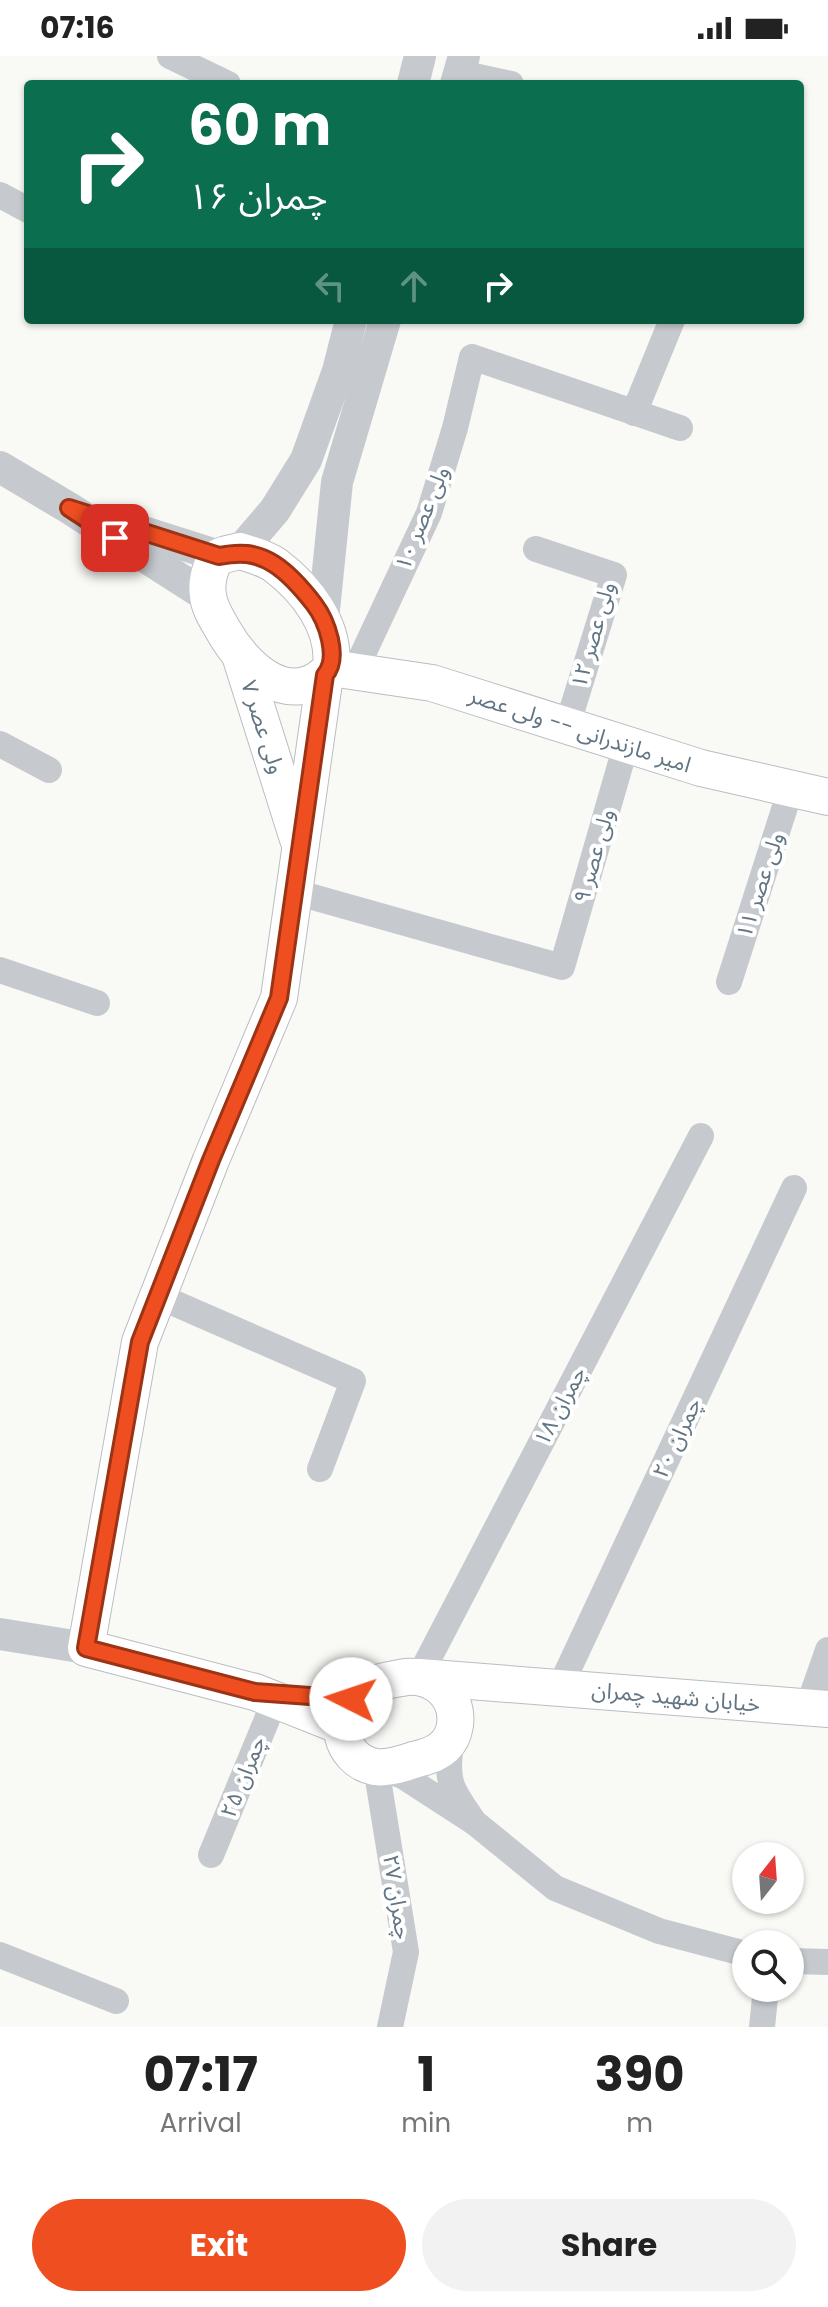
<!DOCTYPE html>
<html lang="en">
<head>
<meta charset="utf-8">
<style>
	:root { --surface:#fff; --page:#f2f2f2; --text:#222; --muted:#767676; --accent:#ef4e20 }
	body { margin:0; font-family:Poppins,"Noto Sans Arabic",sans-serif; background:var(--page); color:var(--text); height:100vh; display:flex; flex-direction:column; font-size:30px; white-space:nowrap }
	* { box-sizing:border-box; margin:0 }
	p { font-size:26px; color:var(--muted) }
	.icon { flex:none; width:44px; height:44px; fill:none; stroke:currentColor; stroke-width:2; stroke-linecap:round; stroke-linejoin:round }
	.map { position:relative; height:1971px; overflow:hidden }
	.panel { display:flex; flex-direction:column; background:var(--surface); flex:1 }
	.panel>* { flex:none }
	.guide { position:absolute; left:24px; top:24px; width:780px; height:244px; border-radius:8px; box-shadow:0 2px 6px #0004; background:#0b6e4f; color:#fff; overflow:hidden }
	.needle { width:52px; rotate:17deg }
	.fabs { position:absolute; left:732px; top:1786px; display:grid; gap:16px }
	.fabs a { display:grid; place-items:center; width:72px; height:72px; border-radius:50%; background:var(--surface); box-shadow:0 2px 6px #0004; font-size:40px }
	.pin { position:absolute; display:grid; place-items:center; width:68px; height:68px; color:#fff; margin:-34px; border-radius:16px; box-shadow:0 4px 12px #0006 }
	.me { position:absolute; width:88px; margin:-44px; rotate:274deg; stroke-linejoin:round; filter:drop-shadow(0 0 6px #0008) }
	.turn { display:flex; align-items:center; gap:28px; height:168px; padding:0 32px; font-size:36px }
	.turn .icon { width:104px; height:104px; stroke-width:2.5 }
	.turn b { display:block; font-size:56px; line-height:68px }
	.lanes { display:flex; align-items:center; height:76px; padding:0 32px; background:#0003; justify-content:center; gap:40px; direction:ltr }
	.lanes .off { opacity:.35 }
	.eta { display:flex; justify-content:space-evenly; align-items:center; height:136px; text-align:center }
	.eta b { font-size:48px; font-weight:700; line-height:56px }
	.cta { display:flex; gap:16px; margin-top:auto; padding:16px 32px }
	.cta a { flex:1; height:92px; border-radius:48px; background:var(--accent); color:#fff; font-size:32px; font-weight:700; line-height:92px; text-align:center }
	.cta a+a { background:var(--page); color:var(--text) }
	.status { display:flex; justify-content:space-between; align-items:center; height:56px; padding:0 40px; background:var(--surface); direction:ltr }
	.status svg { height:22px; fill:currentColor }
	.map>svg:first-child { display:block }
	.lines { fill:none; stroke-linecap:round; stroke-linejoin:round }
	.secondary-casing { stroke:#b8bec2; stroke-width:38 }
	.minor { stroke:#c6cace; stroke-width:26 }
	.tertiary { stroke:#c6cace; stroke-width:32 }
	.secondary { stroke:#fff; stroke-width:36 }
	.route-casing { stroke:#9b3315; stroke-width:20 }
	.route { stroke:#ef4e20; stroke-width:14 }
	.labels { text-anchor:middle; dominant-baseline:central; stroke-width:8; stroke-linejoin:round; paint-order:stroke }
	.street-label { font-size:22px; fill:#627583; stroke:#fff }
</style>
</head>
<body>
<div class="status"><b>07:16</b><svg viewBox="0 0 49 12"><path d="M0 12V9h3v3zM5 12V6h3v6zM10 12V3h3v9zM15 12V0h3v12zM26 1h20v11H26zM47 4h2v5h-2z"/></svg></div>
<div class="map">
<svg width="828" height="1971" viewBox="0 0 828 1971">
	<rect width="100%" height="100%" fill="#f9f9f6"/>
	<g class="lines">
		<defs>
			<g id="secondary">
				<path d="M240 495C252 499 265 502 275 509 307 533 336 571 331 612 291 656 245 613 223 574 217 563 209 552 208 539 206 529 209 512 216 503 222 498 232 497 240 495Z"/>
				<path d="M240 599 298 783"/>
				<path d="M331 612 432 627 701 712 828 741"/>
				<path d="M325 619 279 942 211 1104 140 1286 86 1592 255 1636 341 1670"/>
				<path d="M406 1621C433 1618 459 1639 455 1669 452 1690 436 1699 417 1703 404 1707 389 1713 375 1711 339 1704 330 1657 359 1635 372 1626 391 1624 406 1621Z"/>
				<path d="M419 1621 828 1653"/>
			</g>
		</defs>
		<use href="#secondary" class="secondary-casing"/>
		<g class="minor">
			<path d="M170 0 228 28"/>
			<path d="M460 17 511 28"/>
			<path d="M0 139 28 154"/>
			<path d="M634 357 672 264"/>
			<path d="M536 493 614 519 567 670"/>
			<path d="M354 617 429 457 455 372 472 301 680 372"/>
			<path d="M0 688 49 714"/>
			<path d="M295 836 562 911 626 689"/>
			<path d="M0 914 97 947"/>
			<path d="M729 926 791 732"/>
			<path d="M158 1240 353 1325 320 1413"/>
			<path d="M419 1621 701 1080"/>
			<path d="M560 1631 794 1132"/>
			<path d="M808 1651 828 1594"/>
			<path d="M376 1711 406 1896 390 1971"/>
			<path d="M379 1711 403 1720 474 1766C467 1755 458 1744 453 1732 446 1716 450 1696 452 1680"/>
			<path d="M474 1766 555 1832 659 1875 746 1898"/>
			<path d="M211 1799 275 1644"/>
			<path d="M0 1899 116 1945"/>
			<path d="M790 1905 828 1906"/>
			<path d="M762 1971 766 1932"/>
		</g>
		<g class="tertiary">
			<path d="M413 28 420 0"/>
			<path d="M456 28 464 0"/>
			<path d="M0 411 69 452 208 541"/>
			<path d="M112 466 219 500"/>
			<path d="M240 495 275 454 306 404 338 315 351 264"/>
			<path d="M323 564 337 426 385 264"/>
			<path d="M0 1578 86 1592"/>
		</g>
		<use href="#secondary" class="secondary"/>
	</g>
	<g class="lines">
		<defs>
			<path id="route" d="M115 482 69 452 219 500C239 496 255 496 274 508 288 517 304 535 314 548 327 565 340 602 325 619L279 942 211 1104 140 1286 86 1592 255 1636 351 1643"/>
		</defs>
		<use href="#route" class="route-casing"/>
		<use href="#route" class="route"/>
	</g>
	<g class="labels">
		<g class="street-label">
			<text transform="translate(422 462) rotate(-68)">ولی عصر ۱۰</text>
			<text transform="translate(593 579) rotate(-74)">ولی عصر ۱۲</text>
			<text transform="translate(263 671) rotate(72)">ولی عصر ۷</text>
			<text transform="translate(580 674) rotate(18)">امیر مازندرانی -- ولی عصر</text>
			<text transform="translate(594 800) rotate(-74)">ولی عصر ۹</text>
			<text transform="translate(760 829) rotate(-72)">ولی عصر ۱۱</text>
			<text transform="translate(560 1350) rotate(-62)">چمران ۱۸</text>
			<text transform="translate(677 1382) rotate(-65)">چمران ۲۰</text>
			<text transform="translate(676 1641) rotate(5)">خیابان شهید چمران</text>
			<text transform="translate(243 1721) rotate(-68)">چمران ۲۵</text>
			<text transform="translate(397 1841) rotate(81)">چمران ۲۷</text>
		</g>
	</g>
</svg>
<div class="fabs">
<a><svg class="needle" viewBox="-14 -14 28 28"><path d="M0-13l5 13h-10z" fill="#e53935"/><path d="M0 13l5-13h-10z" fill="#767676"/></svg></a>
<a><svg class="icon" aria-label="search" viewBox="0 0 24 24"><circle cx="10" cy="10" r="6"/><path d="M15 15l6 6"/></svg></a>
</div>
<div class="pin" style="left:115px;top:482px;background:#d93025"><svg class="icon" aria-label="arrive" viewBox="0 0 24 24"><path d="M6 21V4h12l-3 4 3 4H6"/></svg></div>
<svg class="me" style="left:351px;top:1643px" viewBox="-20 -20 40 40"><circle r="19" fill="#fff"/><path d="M0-13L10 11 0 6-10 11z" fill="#ef4e20"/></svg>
<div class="guide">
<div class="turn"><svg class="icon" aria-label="right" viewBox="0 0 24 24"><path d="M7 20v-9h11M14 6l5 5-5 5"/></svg><div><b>60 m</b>چمران ۱۶</div></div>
<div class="lanes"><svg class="icon off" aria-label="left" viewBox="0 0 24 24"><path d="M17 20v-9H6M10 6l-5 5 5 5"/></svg><svg class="icon off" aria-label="ahead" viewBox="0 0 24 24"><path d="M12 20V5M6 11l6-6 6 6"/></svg><svg class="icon" aria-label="right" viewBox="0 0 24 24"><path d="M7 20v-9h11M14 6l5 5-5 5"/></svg></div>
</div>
</div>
<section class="panel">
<div class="eta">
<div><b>07:17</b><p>Arrival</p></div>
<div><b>1</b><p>min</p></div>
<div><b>390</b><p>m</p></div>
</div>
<div class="cta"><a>Exit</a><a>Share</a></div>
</section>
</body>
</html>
